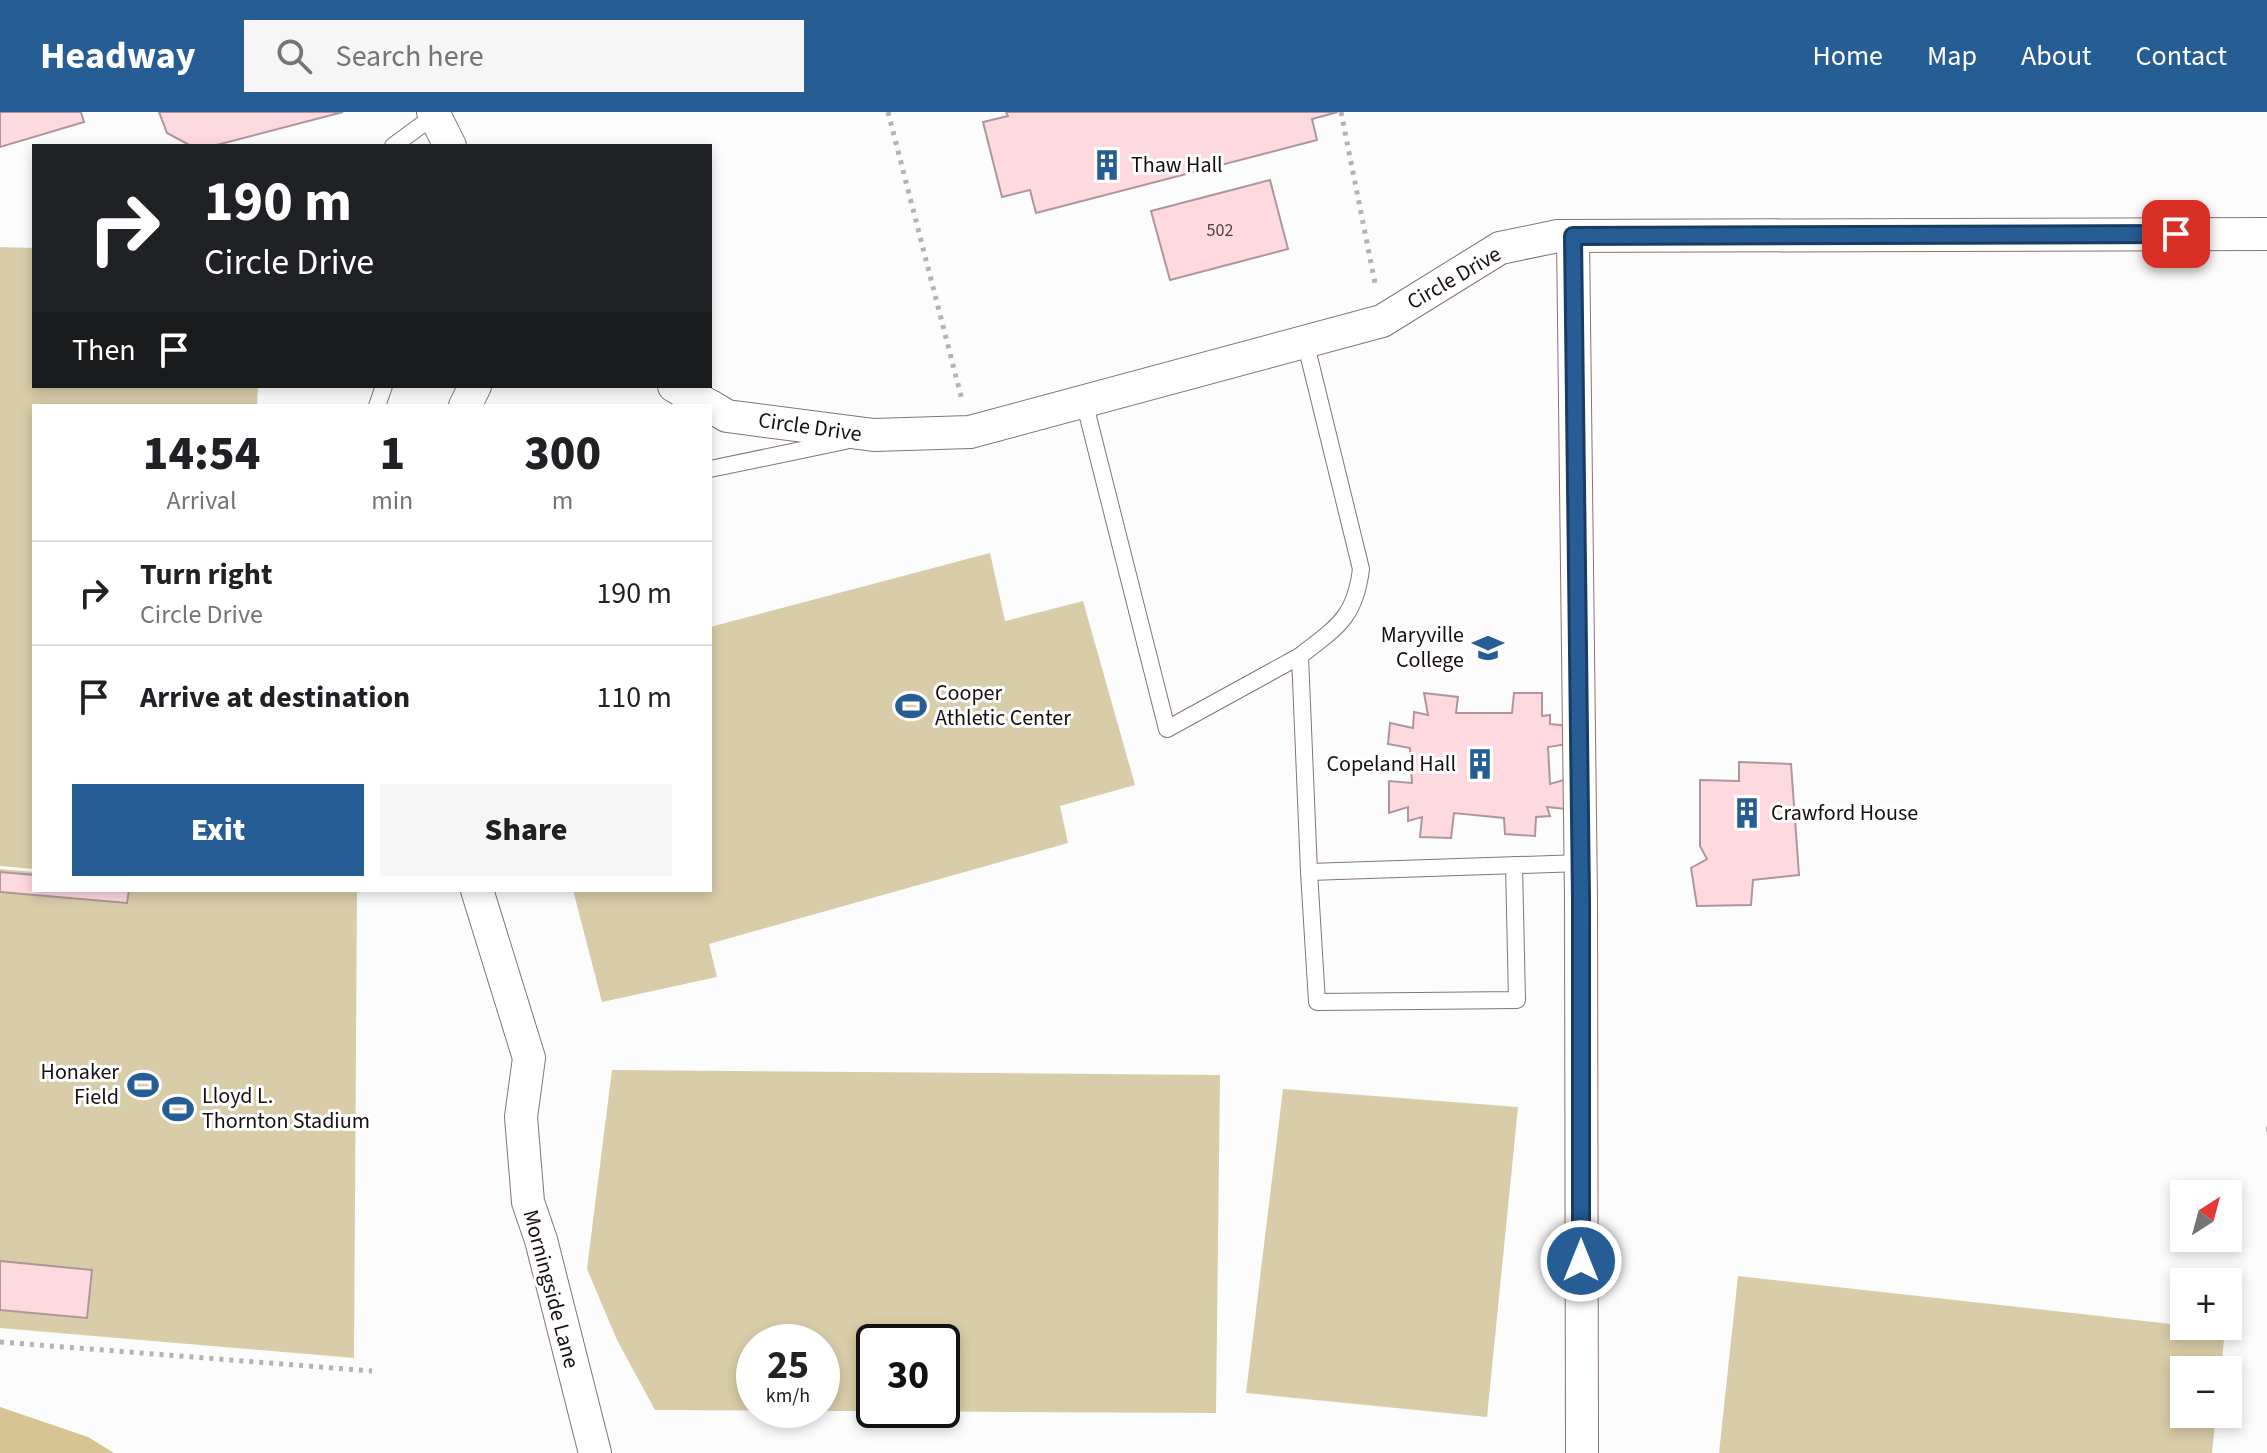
<!DOCTYPE html>
<html lang="en">
<head>
<meta charset="utf-8">
<style>
	:root { --surface:#fff; --page:#f6f6f6; --text:#202124; --muted:#757577; --line:#e0e0e0; --accent:#265d95 }
	body { margin:0; font-family:"Source Sans 3",sans-serif; background:var(--page); color:var(--text); height:100vh; display:flex; flex-direction:column; font-size:30px; white-space:nowrap }
	* { box-sizing:border-box; margin:0 }
	p { font-size:26px; color:var(--muted) }
	.icon { flex:none; width:44px; height:44px; fill:none; stroke:currentColor; stroke-width:2; stroke-linecap:round; stroke-linejoin:round }
	.map { position:relative; flex:1; overflow:hidden }
	.side { position:absolute; left:32px; top:292px; width:680px; height:488px; display:flex; flex-direction:column; background:var(--surface); border-radius:0px; box-shadow:0 4px 12px #0003 }
	.side>* { flex:none }
	.banner { position:absolute; left:32px; top:32px; width:680px; height:244px; border-radius:0px; box-shadow:0 4px 12px #0003; background:#202124; color:#fff; overflow:hidden }
	.needle { width:52px; rotate:36deg }
	.tools { position:absolute; left:2170px; top:1068px; display:grid; gap:16px }
	.tools a { display:grid; place-items:center; width:72px; height:72px; border-radius:0px; background:var(--surface); box-shadow:0 4px 12px #0003; font-size:40px }
	.speed { position:absolute; left:736px; top:1212px; display:flex; gap:16px; font-size:40px; font-weight:700; text-align:center }
	.speed>* { display:grid; place-content:center; width:104px; height:104px; border-radius:50%; background:var(--surface); box-shadow:0 4px 12px #0003; line-height:1 }
	.speed small { font-size:20px; font-weight:400 }
	.speed .limit { border:4px solid #111; border-radius:12px; background:#fff; color:#111 }
	.pin { position:absolute; display:grid; place-items:center; width:68px; height:68px; color:#fff; margin:-34px; border-radius:16px; box-shadow:0 4px 12px #0006 }
	.me { position:absolute; width:88px; margin:-44px; rotate:0deg; stroke-linejoin:round; filter:drop-shadow(0 0 6px #0008) }
	.turn { display:flex; align-items:center; gap:28px; height:168px; padding:0 40px; font-size:36px }
	.turn .icon { width:104px; height:104px; stroke-width:2.5 }
	.turn b { display:block; font-size:56px; line-height:68px }
	.then { display:flex; align-items:center; height:76px; padding:0 40px; background:#0003; gap:16px; font-size:30px }
	.eta { display:flex; justify-content:space-evenly; align-items:center; height:136px; text-align:center }
	.eta b { font-size:48px; font-weight:800; line-height:56px }
	.action { display:flex; gap:16px; margin-top:auto; padding:16px 40px }
	.action a { flex:1; height:92px; border-radius:0px; background:var(--accent); color:#fff; font-size:32px; font-weight:800; line-height:92px; text-align:center }
	.action a+a { background:var(--page); color:var(--text) }
	ul { padding:0; list-style:none }
	li { display:flex; align-items:center; gap:24px; height:104px; padding:0 40px; border-top:2px solid var(--line) }
	li div { flex:1 }
	li b { display:block; font-size:30px }
	li em { font-style:normal }
	header { display:flex; align-items:center; gap:48px; box-sizing:border-box; height:112px; padding:0 40px; background:var(--accent); color:#fff }
	header strong { font-size:38px }
	nav { display:flex; gap:44px; margin-inline-start:auto; font-size:28px }
	.search { width:560px; height:72px; background:var(--page); display:flex; align-items:center; gap:20px; box-sizing:border-box; padding:0 28px; border-radius:0px; color:var(--muted); font-size:30px }
	.map>svg:first-child { display:block }
	.green { fill:#d9cca8; fill-rule:evenodd }
	.forest { fill:#d6c492 }
	.building { fill:#fed9e0; stroke:#ae979c; stroke-width:2 }
	.lines { fill:none; stroke-linecap:round; stroke-linejoin:round }
	.lane-casing { stroke:#88736e; stroke-width:18 }
	.street-casing { stroke:#88736e; stroke-width:34 }
	.path { stroke:#b5b3b2; stroke-width:5; stroke-dasharray:4 6; stroke-linecap:butt }
	.lane { stroke:#fff; stroke-width:16 }
	.street { stroke:#fff; stroke-width:32 }
	.route-casing { stroke:#193c61; stroke-width:20 }
	.route { stroke:#265d95; stroke-width:14 }
	.labels { text-anchor:middle; dominant-baseline:central; stroke-width:6; stroke-linejoin:round; paint-order:stroke }
	.number-label { font-size:18px; fill:#514242 }
	.poi-label { font-size:22px; fill:#17100e; stroke:#fff; text-anchor:start }
	.street-label { font-size:22px; fill:#17100e; stroke:#fff }
</style>
</head>
<body>
<header>
<strong>Headway</strong>
<div class="search"><svg class="icon" aria-label="search" viewBox="0 0 24 24"><circle cx="10" cy="10" r="6"/><path d="M15 15l6 6"/></svg>Search here</div>
<nav><a>Home</a><a>Map</a><a>About</a><a>Contact</a></nav>
</header>
<div class="map">
<svg width="2267" height="1341" viewBox="0 0 2267 1341">
	<rect width="100%" height="100%" fill="#fcfcfc"/>
	<g class="green">
		<path d="M0 135 34 136V274H258L257 294H34V757L0 754Z"/>
		<path d="M990 441 1005 509 1083 489 1135 673 1060 694 1068 731 709 832 717 865 602 890 573 778H710V515Z"/>
		<path d="M0 757 34 760V778H357L354 1246 0 1216Z"/>
		<path d="M612 958 1220 963 1216 1301 655 1298 617 1228 587 1157ZM754 1230H822V1298H754ZM874 1230H942V1298H874Z"/>
		<path d="M1283 977 1518 995 1487 1305 1246 1281Z"/>
		<path d="M1738 1164 2225 1218 2221 1258H2184V1302H2216L2212 1341H1719Z"/>
	</g>
	<path class="forest" d="M0 1295 88 1325 114 1341H0Z"/>
	<g class="building">
		<path d="M0 0H81L84 10 0 35Z"/>
		<path d="M159 0H343L213 34H191L167 21Z"/>
		<path d="M1006 0H1338L1312 7 1317 28 1036 101 1030 78 1002 85 983 10 1008 4Z"/>
		<path d="M1270 68 1288 137 1170 168 1151 99Z"/>
		<path d="M1424 581 1458 585 1456 601H1512L1514 581H1542V604L1550 603V612L1570 614 1568 632 1548 635 1550 672 1567 667 1566 697 1547 695 1550 704 1536 705 1535 724 1505 722 1504 706 1454 701 1451 726 1420 725 1422 705 1408 709V695L1389 701V669L1412 671 1410 636 1388 632 1390 611 1413 616 1414 600 1428 603Z"/>
		<path d="M1739 650 1791 652 1799 763 1753 768 1751 793 1697 794 1691 756 1707 747 1700 734V668L1739 669Z"/>
		<path d="M0 760 34 763V778H129L127 791 0 780Z"/>
		<path d="M0 1149 92 1158 87 1206 0 1198Z"/>
	</g>
	<g class="lines">
		<defs>
			<g id="lane">
				<path d="M393 34 435 3"/>
				<path d="M1305 229 1361 457C1355 506 1337 515 1300 544L1309 760"/>
				<path d="M1084 289 1167 617 1300 544"/>
				<path d="M377 294 384 274"/>
				<path d="M710 357 845 329"/>
				<path d="M1514 753 1517 888 1317 890 1309 760 1581 751"/>
			</g>
			<g id="street">
				<path d="M433 0 450 34"/>
				<path d="M1573 124 1581 787 1582 1341"/>
				<path d="M674 274 710 294"/>
				<path d="M465 294 475 274"/>
				<path d="M710 294 727 304 874 323 970 320 1382 209 1500 136 1558 124 2267 122"/>
				<path d="M477 778 529 946 521 1005 528 1090 541 1128 595 1341"/>
			</g>
		</defs>
		<use href="#lane" class="lane-casing"/>
		<use href="#street" class="street-casing"/>
		<g class="path">
			<path d="M888 0 962 288"/>
			<path d="M1341 0 1376 176"/>
			<path d="M2266 1017H2267"/>
			<path d="M0 1230 372 1259"/>
		</g>
		<use href="#lane" class="lane"/>
		<use href="#street" class="street"/>
	</g>
	<g class="lines">
		<defs>
			<path id="route" d="M1581 1149V787L1573 124 2176 122"/>
		</defs>
		<use href="#route" class="route-casing"/>
		<use href="#route" class="route"/>
	</g>
	<defs>
		<symbol id="building-bare" viewBox="-9 -9 18 18"><path d="M-4-6H4V6H1V3H-1V6H-4ZM-2.5-4.3h1.7v1.8h-1.7ZM.8-4.3h1.7v1.8H.8ZM-2.5-1h1.7V.8h-1.7ZM.8-1h1.7V.8H.8Z" fill="#265d95" stroke="#fff" stroke-width="2.5" paint-order="stroke"/></symbol>
		<symbol id="university-bare" viewBox="-9 -9 18 18"><path d="M0-5L7-2L0 1L-7-2ZM-4 1L0 2.5L4 1V4Q0 6-4 4Z" fill="#265d95" stroke="#fff" stroke-width="2.5" paint-order="stroke"/></symbol>
		<symbol id="stadium-bare" viewBox="-9 -9 18 18"><path d="M0-5a6.5 5 0 1 0 0 10a6.5 5 0 1 0 0-10ZM-3.5-1.8h7v3.6h-7Z" fill="#265d95" stroke="#fff" stroke-width="2.5" paint-order="stroke"/></symbol>
	</defs>
	<g fill-rule="evenodd">
		<use href="#building-bare" x="1085" y="31" width="44" height="44"/>
		<use href="#university-bare" x="1466" y="514" width="44" height="44"/>
		<use href="#stadium-bare" x="889" y="572" width="44" height="44"/>
		<use href="#building-bare" x="1458" y="630" width="44" height="44"/>
		<use href="#building-bare" x="1725" y="679" width="44" height="44"/>
		<use href="#stadium-bare" x="121" y="951" width="44" height="44"/>
		<use href="#stadium-bare" x="156" y="975" width="44" height="44"/>
	</g>
	<g class="labels">
		<g class="number-label">
			<text x="1220" y="118">502</text>
		</g>
		<g class="poi-label">
			<text x="1131" y="53">Thaw Hall</text>
			<text x="1464" y="523" text-anchor="end">Maryville<tspan x="1464" dy="25">College</tspan></text>
			<text x="935" y="581">Cooper<tspan x="935" dy="25">Athletic Center</tspan></text>
			<text x="1456" y="652" text-anchor="end">Copeland Hall</text>
			<text x="1771" y="701">Crawford House</text>
			<text x="119" y="960" text-anchor="end">Honaker<tspan x="119" dy="25">Field</tspan></text>
			<text x="202" y="984">Lloyd L.<tspan x="202" dy="25">Thornton Stadium</tspan></text>
		</g>
		<g class="street-label">
			<text transform="translate(1454 166) rotate(-30)">Circle Drive</text>
			<text transform="translate(810 315) rotate(8)">Circle Drive</text>
			<text transform="translate(551 1177) rotate(75)">Morningside Lane</text>
		</g>
	</g>
</svg>
<div class="tools">
<a><svg class="needle" viewBox="-14 -14 28 28"><path d="M0-13l5 13h-10z" fill="#e53935"/><path d="M0 13l5-13h-10z" fill="#757577"/></svg></a>
<a>+</a>
<a>−</a>
</div>
<div class="speed"><div>25<small>km/h</small></div><div class="limit">30</div></div>
<div class="pin" style="left:2176px;top:122px;background:#d93025"><svg class="icon" aria-label="arrive" viewBox="0 0 24 24"><path d="M6 21V4h12l-3 4 3 4H6"/></svg></div>
<svg class="me" style="left:1581px;top:1149px" viewBox="-20 -20 40 40"><circle r="17" fill="#265d95" stroke="#fff" stroke-width="3"/><path d="M0-11L8 9 0 5-8 9z" fill="#fff"/></svg>
<div class="banner">
<div class="turn"><svg class="icon" aria-label="right" viewBox="0 0 24 24"><path d="M7 20v-9h11M14 6l5 5-5 5"/></svg><div><b>190 m</b>Circle Drive</div></div>
<div class="then">Then<svg class="icon" aria-label="arrive" viewBox="0 0 24 24"><path d="M6 21V4h12l-3 4 3 4H6"/></svg></div>
</div>
<section class="side">
<div class="eta">
<div><b>14:54</b><p>Arrival</p></div>
<div><b>1</b><p>min</p></div>
<div><b>300</b><p>m</p></div>
</div>
<ul>
<li><svg class="icon" aria-label="right" viewBox="0 0 24 24"><path d="M7 20v-9h11M14 6l5 5-5 5"/></svg><div><b>Turn right</b><p>Circle Drive</p></div><em>190 m</em></li>
<li><svg class="icon" aria-label="arrive" viewBox="0 0 24 24"><path d="M6 21V4h12l-3 4 3 4H6"/></svg><div><b>Arrive at destination</b></div><em>110 m</em></li>
</ul>
<div class="action"><a>Exit</a><a>Share</a></div>
</section>
</div>
</body>
</html>
